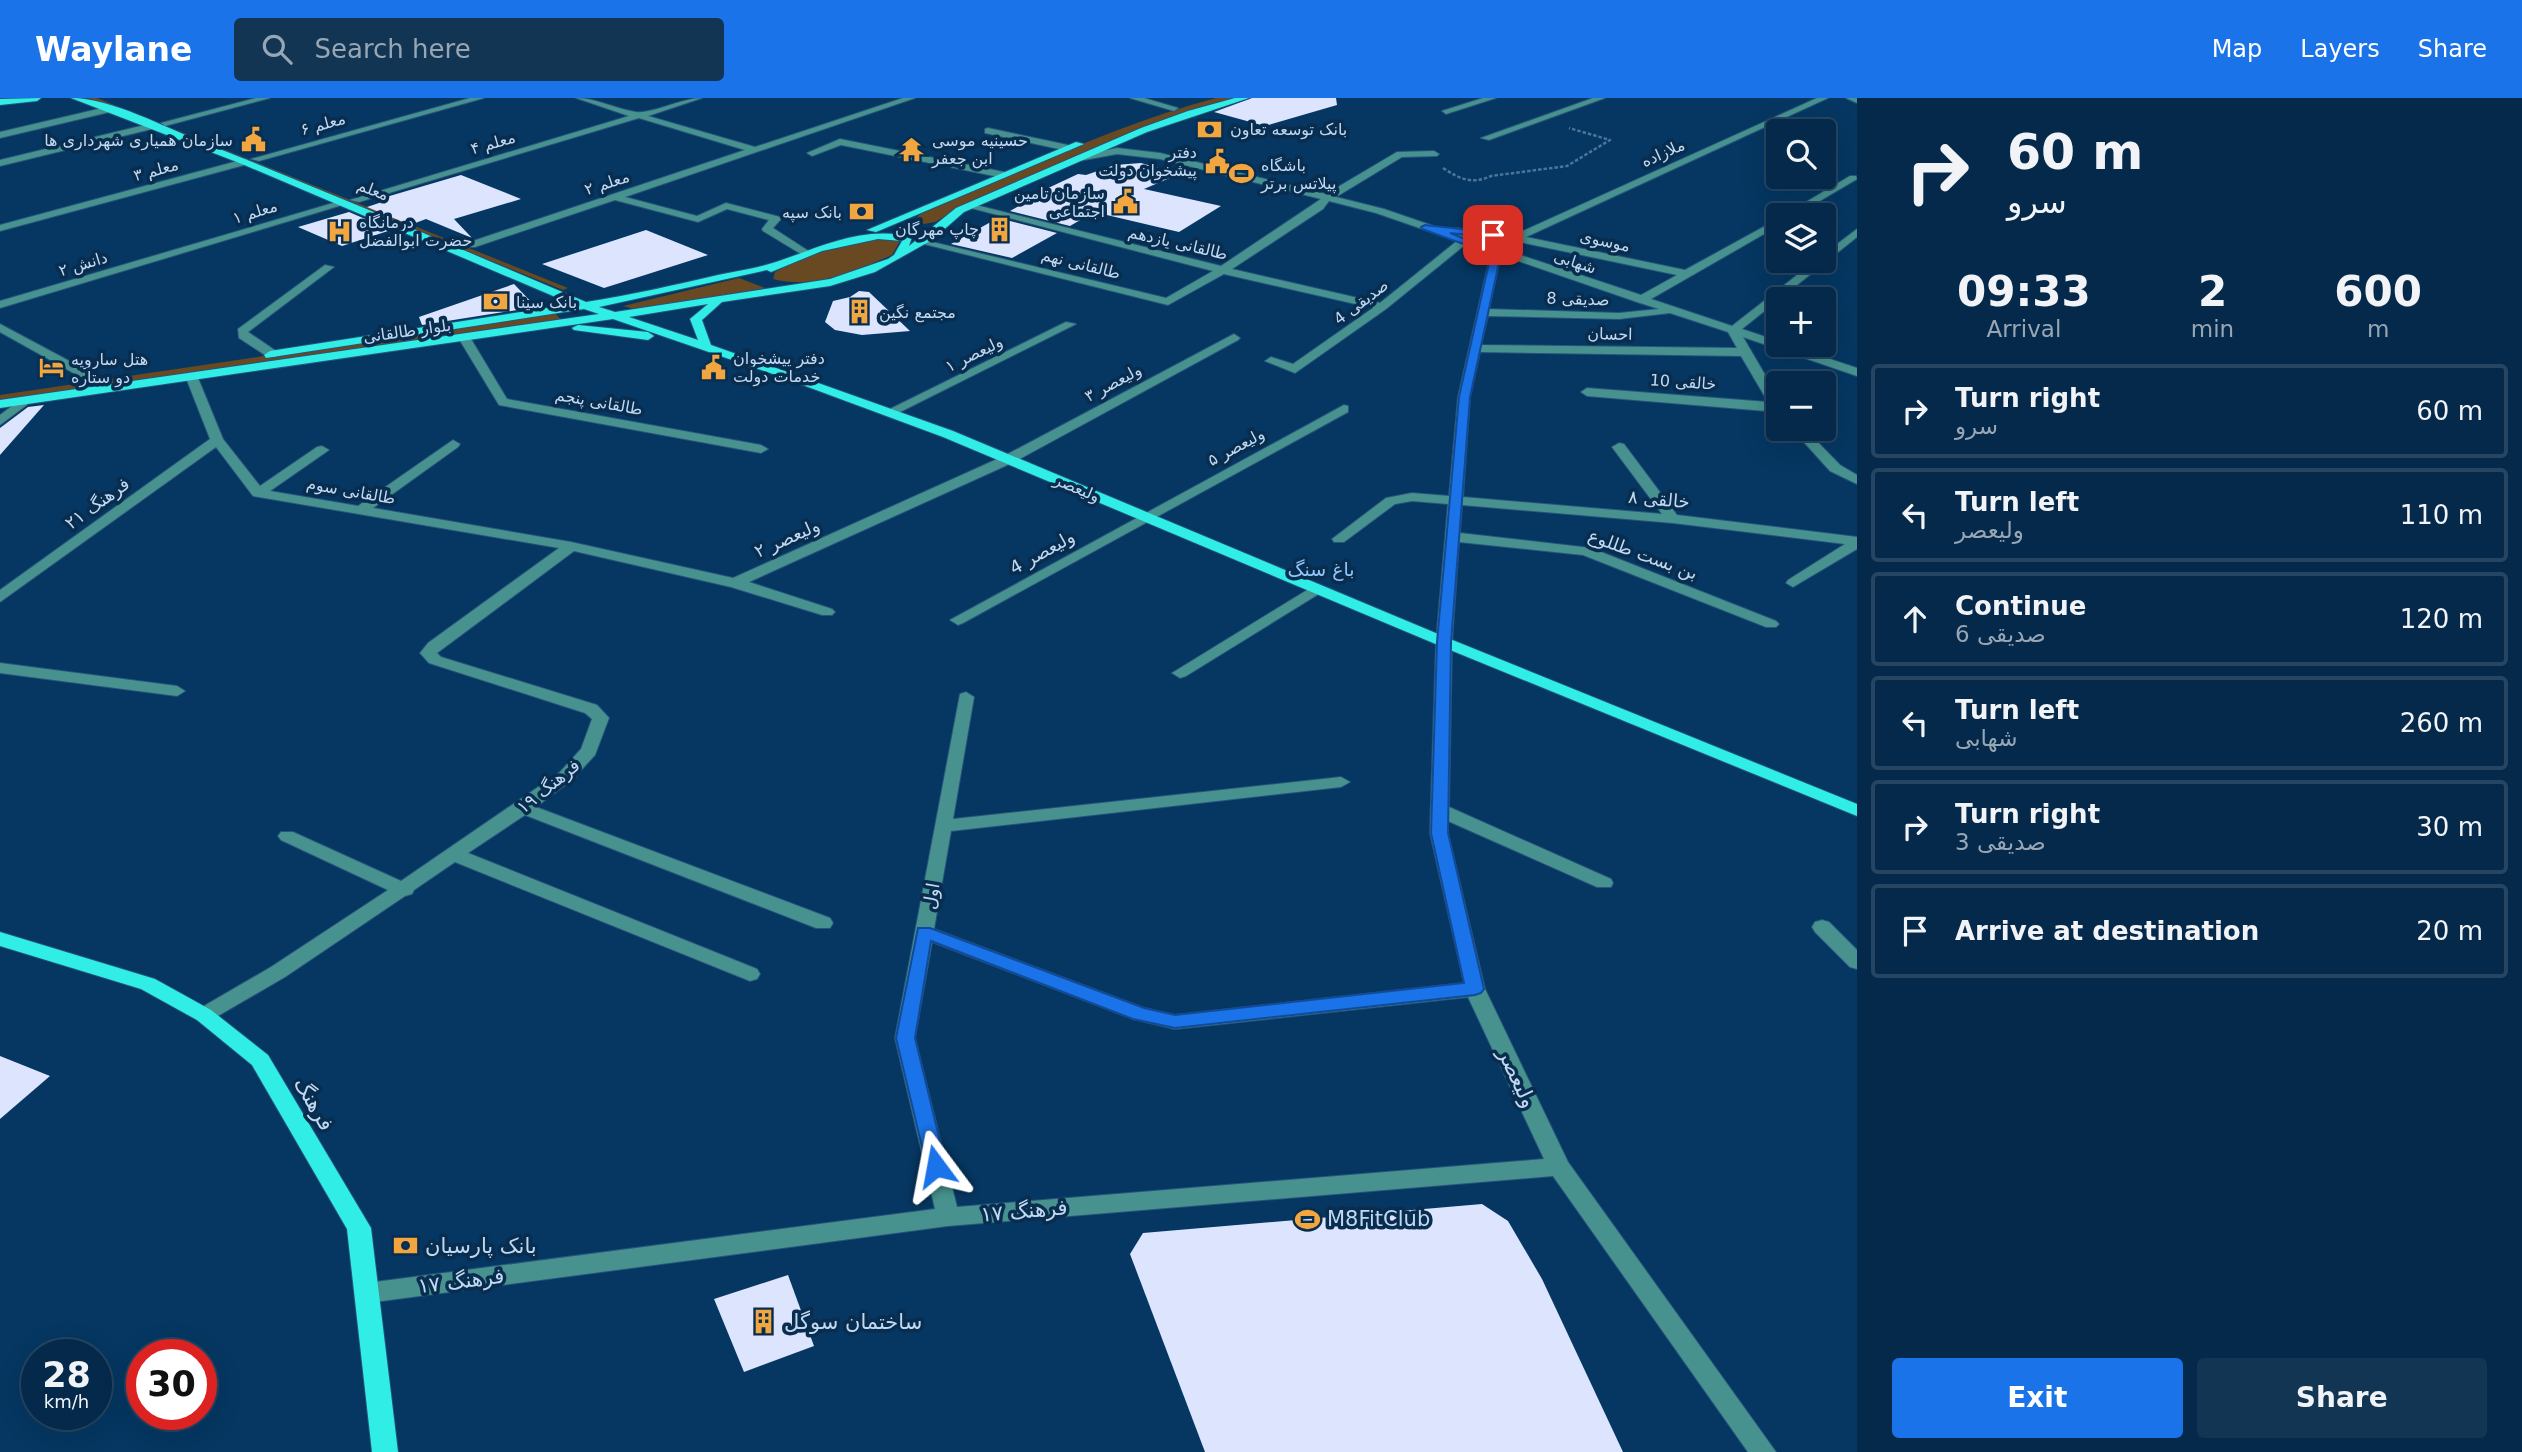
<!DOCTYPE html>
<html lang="en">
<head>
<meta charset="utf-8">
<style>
	:root { --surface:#04294a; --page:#123554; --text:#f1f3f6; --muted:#97a6b5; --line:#254562; --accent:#1a73e8 }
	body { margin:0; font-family:"DejaVu Sans","Noto Naskh Arabic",sans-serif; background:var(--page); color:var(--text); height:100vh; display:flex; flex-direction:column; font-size:26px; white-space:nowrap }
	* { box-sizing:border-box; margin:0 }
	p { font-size:23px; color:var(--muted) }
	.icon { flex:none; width:38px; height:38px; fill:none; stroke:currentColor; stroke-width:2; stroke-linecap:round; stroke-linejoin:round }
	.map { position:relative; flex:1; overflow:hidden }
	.side { display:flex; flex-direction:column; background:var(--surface); width:665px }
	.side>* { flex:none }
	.top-card { background:#04294a; color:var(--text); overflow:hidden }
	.controls { position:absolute; left:1766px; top:21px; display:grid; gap:14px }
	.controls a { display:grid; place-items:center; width:70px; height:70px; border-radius:7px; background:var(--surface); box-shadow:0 7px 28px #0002,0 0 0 2px var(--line); font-size:35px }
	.speed { position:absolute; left:21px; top:1241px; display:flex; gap:14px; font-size:35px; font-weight:700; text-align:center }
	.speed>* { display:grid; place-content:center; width:91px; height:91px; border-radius:50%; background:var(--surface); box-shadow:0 7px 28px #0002,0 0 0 2px var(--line); line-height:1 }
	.speed small { font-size:18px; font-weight:400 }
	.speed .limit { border:10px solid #d22; background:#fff; color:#111 }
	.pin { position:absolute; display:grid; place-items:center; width:60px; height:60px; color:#fff; margin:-30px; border-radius:14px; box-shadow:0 4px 10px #0006 }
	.me { position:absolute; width:77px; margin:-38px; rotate:347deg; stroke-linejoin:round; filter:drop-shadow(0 0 5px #0008) }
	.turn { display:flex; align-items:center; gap:24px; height:147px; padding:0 35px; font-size:32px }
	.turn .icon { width:91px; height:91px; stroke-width:2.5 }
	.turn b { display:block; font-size:49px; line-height:60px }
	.eta { display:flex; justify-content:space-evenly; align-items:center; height:119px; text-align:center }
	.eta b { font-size:42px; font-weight:700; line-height:49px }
	.button { display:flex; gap:14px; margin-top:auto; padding:14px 35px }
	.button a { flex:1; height:80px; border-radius:7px; background:var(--accent); color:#fff; font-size:28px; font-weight:700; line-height:80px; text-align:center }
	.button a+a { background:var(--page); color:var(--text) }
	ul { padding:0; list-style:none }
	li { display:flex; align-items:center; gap:21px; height:94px; margin:0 14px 10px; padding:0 21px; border:4px solid var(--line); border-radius:7px }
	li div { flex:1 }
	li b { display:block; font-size:26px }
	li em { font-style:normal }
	header { display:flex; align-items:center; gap:42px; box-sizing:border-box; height:98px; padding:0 35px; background:var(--accent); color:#fff }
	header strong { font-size:33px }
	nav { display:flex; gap:38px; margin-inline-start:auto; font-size:24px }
	.search { width:490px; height:63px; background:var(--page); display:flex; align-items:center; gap:18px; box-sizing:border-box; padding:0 24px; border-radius:7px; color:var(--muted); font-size:26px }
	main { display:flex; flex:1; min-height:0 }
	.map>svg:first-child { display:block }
	.green { fill:#684921 }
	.building { fill:#dce4fe }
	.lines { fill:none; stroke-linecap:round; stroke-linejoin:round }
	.minor-casing { stroke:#27547c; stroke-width:2 }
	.major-casing { stroke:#27547c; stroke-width:2 }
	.path { stroke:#4d759a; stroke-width:2.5; stroke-dasharray:3.5 2; stroke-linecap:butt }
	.minor { fill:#47928e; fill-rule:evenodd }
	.major { fill:#30eee6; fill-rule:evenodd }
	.route { fill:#1a73e8; stroke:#114b97; stroke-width:2 }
	.labels { text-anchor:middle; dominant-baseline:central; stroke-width:7; stroke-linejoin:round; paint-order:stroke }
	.far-street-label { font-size:16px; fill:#c0d9f3; stroke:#092d4e }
	.far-poi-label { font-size:16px; fill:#c0d9f3; stroke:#092d4e; text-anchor:start }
	.street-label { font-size:18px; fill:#c0d9f3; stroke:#092d4e }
	.neighbourhood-label { font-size:19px; fill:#93c4f8; stroke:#092d4e }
	.near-street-label { font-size:21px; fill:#c0d9f3; stroke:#092d4e }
	.near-poi-label { font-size:21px; fill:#c0d9f3; stroke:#092d4e; text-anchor:start }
</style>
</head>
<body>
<header>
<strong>Waylane</strong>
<div class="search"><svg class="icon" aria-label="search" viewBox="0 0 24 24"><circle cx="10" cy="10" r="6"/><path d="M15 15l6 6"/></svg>Search here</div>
<nav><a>Map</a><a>Layers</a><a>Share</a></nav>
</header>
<main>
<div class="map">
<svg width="1857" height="1354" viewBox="0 0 1857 1354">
	<rect width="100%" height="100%" fill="#053762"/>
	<g class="green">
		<path d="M87 0H97L568 190 563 192Z"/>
		<path d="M1216 0H1239L1188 14 1130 34 974 102 935 124 924 126 914 123 922 114C1019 74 1114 27 1216 0Z"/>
		<path d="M884 139 900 143 892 157C854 173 815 192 773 181L775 174C808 155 847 145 884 139Z"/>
		<path d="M739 180 768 191 634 211 623 208Z"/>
		<path d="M555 215 563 224 0 304V297Z"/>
	</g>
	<g class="building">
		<path d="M1252 0H1336L1337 7 1265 28 1214 14Z"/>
		<path d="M1141 65 1179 76 1144 91 1221 108 1179 134 1094 114 1070 128 1010 113 1033 100 1029 99 1078 76 1086 77 1115 67Z"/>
		<path d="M461 77 521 101 454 121 472 140 426 121 410 127 367 109 382 104 376 102Z"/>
		<path d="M349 114 391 132 342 148 298 129Z"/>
		<path d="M998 120 1057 135 1012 160 951 146Z"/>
		<path d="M646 132 708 157 604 190 542 166Z"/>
		<path d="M514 186 536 209 422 227 419 219Z"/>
		<path d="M859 193 869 194 910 233 862 237 835 232 825 224 833 203 850 199Z"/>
		<path d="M44 307 0 357V330L28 309Z"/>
		<path d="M0 958 50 978 0 1021Z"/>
		<path d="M1482 1106 1508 1123 1542 1181 1623 1354H1205L1130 1156 1143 1135Z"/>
		<path d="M788 1177 814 1248 744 1274 714 1201Z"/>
	</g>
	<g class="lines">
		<defs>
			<g id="minor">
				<path d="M256 0H270L165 28 161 25Z"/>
				<path d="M470 0H484L259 63 251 61Z"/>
				<path d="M576 0C597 0 615 11 636 14 652 16 682 0 702 0L648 18 755 49 903 0H915L625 99 697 118 726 105 780 119 781 121 773 130 810 154 811 156 806 159 763 133 762 131 769 122 727 111 698 124 615 102 475 149H467V145L745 52 639 20 359 104 350 102 629 18Z"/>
				<path d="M1130 0H1144L1178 10 1174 13Z"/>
				<path d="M1483 0H1496L1446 16 1442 13Z"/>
				<path d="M1593 0H1605L1489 42 1481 40Z"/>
				<path d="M1817 0H1828L1526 139 1685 172 1778 121V128L1651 201 1732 228 1815 163H1824V156L1857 131V139L1742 231 1778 243V247H1788L1857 270V278L1743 239 1778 299V314L1587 298 1581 294 1587 290 1768 304 1741 258 1480 254 1470 299 1463 399 1662 416 1612 349 1619 345 1624 346 1677 417 1857 439V451L1793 489 1786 485 1788 482 1845 446 1673 425 1462 407 1460 435 1591 450 1776 523 1779 526 1776 529H1766L1583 457 1459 444 1452 544 1449 709 1611 781 1613 785 1611 789H1597L1448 723V735L1485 891 1568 1064 1776 1354H1748L1553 1078 948 1128 367 1205 358 1202 355 1195 358 1188 367 1185 935 1111 895 940 960 596 966 594 974 599 953 721 1341 679 1350 684 1341 689 951 733 934 831 1144 910 1175 917 1464 885 1430 735 1436 544 1448 406 1412 403 1395 406 1344 444H1334L1332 441 1386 400 1412 395 1449 398 1458 299 1491 154 1466 146 1386 211 1295 275 1265 263 1271 259 1293 266 1373 210 1224 176 1168 207 920 145V141L1166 200 1213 173 963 108 968 105 1221 168 1321 101 1160 61 1117 56 1079 63 1074 60 1076 58 1117 50 1160 55 1326 96 1397 54 1434 53 1439 56 1437 58 1402 59 1336 99 1384 111 1451 134 1456 130 1514 137ZM1329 103 1376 115 1457 143 1380 205 1232 171 1323 111ZM1460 137 1515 143 1677 177 1641 197ZM1501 157 1637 204 1659 211 1619 215 1489 211ZM1670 215 1728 234 1737 250 1481 247 1488 218 1619 221ZM932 844 1133 921 1175 931 1468 899 1544 1061 957 1109 915 940Z"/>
				<path d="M1846 0H1857V5Z"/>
				<path d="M111 8 115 11 114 13 0 40V34Z"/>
				<path d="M153 25 156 26V30L0 68V62Z"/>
				<path d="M988 30 1068 47 1073 50 1068 53 985 35V31Z"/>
				<path d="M840 41 1004 74 1009 77 1004 80 841 47 812 58 807 55Z"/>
				<path d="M245 61 248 62V66L0 133V127Z"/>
				<path d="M1850 78H1856L1857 81 1796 117H1784Z"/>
				<path d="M340 103 349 105 0 210V203Z"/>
				<path d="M325 167 334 169 248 234 276 253V259H268L239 240 238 231Z"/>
				<path d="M1066 224 1076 226 896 316H888L886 313Z"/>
				<path d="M0 226 101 280 103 283 93 286 0 234Z"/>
				<path d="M1234 236 1240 240 1238 242 1014 364 749 484 832 511 835 514 832 517H822L731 489 574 453 437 555 441 559 597 607 609 620 595 657 572 682 536 709 830 820 833 825 830 830H816L525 717 468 755 757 871 760 876 757 881 750 883 455 764 414 792 412 796 405 798 285 879 211 922 204 924 197 922 194 917 197 912 271 869 388 792 281 742 278 738 281 734H293L401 783 560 674 581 651 592 621 585 615 429 565 420 555 428 545 559 450 253 398 216 349 0 504V492L210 341 186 280 192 276 198 280 223 341 260 388 317 349 322 348 329 352 270 393 358 408 453 342 460 346 458 349 373 410 571 444 733 480 1004 358Z"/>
				<path d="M465 237 471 241 507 301 761 347 768 351 761 355 499 307 459 241Z"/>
				<path d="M24 299 30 303 28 306 0 327V317Z"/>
				<path d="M1344 307 1348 308V314L963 525 958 527 950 522Z"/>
				<path d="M1792 331H1805L1840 367 1857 377V386L1830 373Z"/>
				<path d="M1317 486 1325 491 1322 494 1186 578 1180 580 1172 575Z"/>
				<path d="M0 565 177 588 185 593 177 598 0 575Z"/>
				<path d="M1822 822 1829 824 1857 852V871L1850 869 1815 834 1812 829 1815 824Z"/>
			</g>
			<g id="major">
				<path d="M41 0 37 3 0 7V1Z"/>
				<path d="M71 0C111 0 164 29 202 44 331 95 458 150 586 204 631 197 675 187 718 177 737 173 758 170 776 164 821 149 863 127 912 139L909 148 956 110 1141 30 1188 13 1235 0H1249L1147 34 964 114 932 142 875 174 830 188 722 204 702 222 711 247 953 333 1450 541 1857 706V718L1438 547 943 339 773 276 613 221 0 310V302L599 216 584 211 266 260 264 257 270 253 572 206 242 66ZM878 141 902 143 894 157 888 161 830 181 615 214 599 209 767 172 771 174 822 153ZM708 206 690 221 698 242 629 219Z"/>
				<path d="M1076 44 1084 46 876 134 867 132Z"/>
				<path d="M578 227 648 234 654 238 648 242 574 232 572 230Z"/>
				<path d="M0 834 155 881 211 912 268 957 371 1130 398 1354H372L347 1131 252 967 197 922 141 891 0 848Z"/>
			</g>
		</defs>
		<use href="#minor" class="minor-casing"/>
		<use href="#major" class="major-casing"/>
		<path class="path" d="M1443 70C1460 81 1472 87 1491 78L1567 68 1610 42 1569 30"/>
		<use href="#minor" class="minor"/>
		<use href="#major" class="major"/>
	</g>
	<path class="route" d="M1425 127 1496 135 1497 137 1493 140 1450 135 1501 155 1470 299 1451 544 1448 735 1484 891 1481 895 1475 897 1175 930 1133 921 931 843 915 940 946 1068 943 1074 936 1076 928 1074 896 940 918 830H930L1144 910 1175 917 1464 885 1431 735 1437 544 1459 299 1491 156 1422 131 1421 129Z"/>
	<defs>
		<symbol id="bank-bare" viewBox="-9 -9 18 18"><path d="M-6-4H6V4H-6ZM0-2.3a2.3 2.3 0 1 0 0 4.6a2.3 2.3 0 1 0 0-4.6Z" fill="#f1a640" stroke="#092d4e" stroke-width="2.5" paint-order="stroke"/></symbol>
		<symbol id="civic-bare" viewBox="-9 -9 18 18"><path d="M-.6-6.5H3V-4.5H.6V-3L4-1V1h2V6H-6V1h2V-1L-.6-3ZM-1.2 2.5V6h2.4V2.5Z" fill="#f1a640" stroke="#092d4e" stroke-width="2.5" paint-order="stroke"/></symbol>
		<symbol id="temple-bare" viewBox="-9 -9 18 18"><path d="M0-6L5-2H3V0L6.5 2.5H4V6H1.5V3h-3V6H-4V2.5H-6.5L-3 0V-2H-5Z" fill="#f1a640" stroke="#092d4e" stroke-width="2.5" paint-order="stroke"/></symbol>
		<symbol id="stadium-bare" viewBox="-9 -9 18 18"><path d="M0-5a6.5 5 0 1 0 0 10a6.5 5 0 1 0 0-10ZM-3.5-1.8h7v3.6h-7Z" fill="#f1a640" stroke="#092d4e" stroke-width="2.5" paint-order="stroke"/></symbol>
		<symbol id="building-bare" viewBox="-9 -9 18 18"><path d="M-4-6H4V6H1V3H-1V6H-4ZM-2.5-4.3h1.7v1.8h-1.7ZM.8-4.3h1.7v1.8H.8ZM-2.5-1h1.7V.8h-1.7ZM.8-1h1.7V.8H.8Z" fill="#f1a640" stroke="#092d4e" stroke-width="2.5" paint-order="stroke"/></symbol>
		<symbol id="hospital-bare" viewBox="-9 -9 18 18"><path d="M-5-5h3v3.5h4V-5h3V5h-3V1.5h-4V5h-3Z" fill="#f1a640" stroke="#092d4e" stroke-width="2.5" paint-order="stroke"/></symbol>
		<symbol id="hotel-bare" viewBox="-9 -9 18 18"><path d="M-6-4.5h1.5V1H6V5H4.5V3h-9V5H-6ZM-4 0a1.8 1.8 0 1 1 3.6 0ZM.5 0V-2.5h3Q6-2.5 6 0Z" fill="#f1a640" stroke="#092d4e" stroke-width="2.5" paint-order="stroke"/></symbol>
	</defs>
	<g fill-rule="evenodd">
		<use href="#bank-bare" x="1192" y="14" width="35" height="35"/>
		<use href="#civic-bare" x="236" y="24" width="35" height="35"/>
		<use href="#temple-bare" x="894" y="34" width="35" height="35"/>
		<use href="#civic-bare" x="1200" y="46" width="35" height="35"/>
		<use href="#stadium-bare" x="1224" y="58" width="35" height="35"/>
		<use href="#civic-bare" x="1108" y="86" width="35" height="35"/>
		<use href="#bank-bare" x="844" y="96" width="35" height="35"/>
		<use href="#building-bare" x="982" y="114" width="35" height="35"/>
		<use href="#hospital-bare" x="322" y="116" width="35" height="35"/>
		<use href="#bank-bare" x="478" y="186" width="35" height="35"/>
		<use href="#building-bare" x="842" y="196" width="35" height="35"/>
		<use href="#civic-bare" x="696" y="252" width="35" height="35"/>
		<use href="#hotel-bare" x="34" y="252" width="35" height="35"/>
		<use href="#stadium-bare" x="1290" y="1104" width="35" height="35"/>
		<use href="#bank-bare" x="388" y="1130" width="35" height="35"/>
		<use href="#building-bare" x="746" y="1206" width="35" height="35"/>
	</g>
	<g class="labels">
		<g class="far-street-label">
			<text transform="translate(323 26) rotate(-15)">معلم ۶</text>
			<text transform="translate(493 45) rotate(-16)">معلم ۴</text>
			<text transform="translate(1663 55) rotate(-24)">ملازاده</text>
			<text transform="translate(156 72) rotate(-15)">معلم ۳</text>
			<text transform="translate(607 85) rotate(-18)">معلم ٢</text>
			<text transform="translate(373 92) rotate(21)">معلم</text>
			<text transform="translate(255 114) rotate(-17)">معلم ١</text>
			<text transform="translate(1605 143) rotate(12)">موسوی</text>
			<text transform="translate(1178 145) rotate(13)">طالقانی یازدهم</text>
			<text transform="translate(1575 164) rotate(18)">شهابی</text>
			<text transform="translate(83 166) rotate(-17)">دانش ٢</text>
			<text transform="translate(1081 166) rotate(14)">طالقانی نهم</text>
			<text transform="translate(1578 201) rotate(2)">صدیقی 8</text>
			<text transform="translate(1361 204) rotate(-37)">صدیقی 4</text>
			<text transform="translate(407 233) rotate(-8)">بلوار طالقانی</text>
			<text transform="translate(1610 236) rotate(1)">احسان</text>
			<text transform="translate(974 256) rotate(-26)">ولیعصر ١</text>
			<text transform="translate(1683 284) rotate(4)">خالقی 10</text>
			<text transform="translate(1113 285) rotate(-28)">ولیعصر ٣</text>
			<text transform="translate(599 304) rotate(10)">طالقانی پنجم</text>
			<text transform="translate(1236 349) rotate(-28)">ولیعصر ۵</text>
			<text transform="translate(1077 390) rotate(23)">ولیعصر</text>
			<text transform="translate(351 393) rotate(10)">طالقانی سوم</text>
		</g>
		<g class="far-poi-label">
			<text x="1230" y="31">بانک توسعه تعاون</text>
			<text x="233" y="42" text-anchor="end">سازمان همیاری شهرداری ها</text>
			<text x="932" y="42">حسینیه موسی<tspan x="932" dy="18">ابن جعفر</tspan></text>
			<text x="1197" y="54" text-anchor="end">دفتر<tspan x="1197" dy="18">پیشخوان دولت</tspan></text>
			<text x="1261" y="67">باشگاه<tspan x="1261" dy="18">پیلاتس برتر</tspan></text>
			<text x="1105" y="95" text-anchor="end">سازمان تامین<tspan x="1105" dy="18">اجتماعی</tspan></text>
			<text x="842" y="114" text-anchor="end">بانک سپه</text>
			<text x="359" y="124">درمانگاه<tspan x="359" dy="18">حضرت ابوالفضل</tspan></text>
			<text x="979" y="131" text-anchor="end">چاپ مهرگان</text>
			<text x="516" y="204">بانک سینا</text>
			<text x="879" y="214">مجتمع نگین</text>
			<text x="733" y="260">دفتر پیشخوان<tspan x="733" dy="18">خدمات دولت</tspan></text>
			<text x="71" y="261">هتل سارویه<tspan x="71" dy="18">دو ستاره</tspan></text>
		</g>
		<g class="street-label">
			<text transform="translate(1659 401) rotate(5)">خالقی ۸</text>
			<text transform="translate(97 405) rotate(-36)">فرهنگ ۲۱</text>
			<text transform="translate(787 440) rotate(-24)">ولیعصر ٢</text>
			<text transform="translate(1042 454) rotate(-29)">ولیعصر 4</text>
			<text transform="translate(1643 456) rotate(20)">بن بست طللوع</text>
			<text transform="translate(548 688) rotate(-39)">فرهنگ ۱۹</text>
			<text transform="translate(931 798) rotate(-80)">اول</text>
		</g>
		<g class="neighbourhood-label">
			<text x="1321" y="471">باغ سنگ</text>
		</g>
		<g class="near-street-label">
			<text transform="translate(1517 980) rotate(65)">ولیعصر</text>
			<text transform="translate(314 1006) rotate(60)">فرهنگ</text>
			<text transform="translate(1024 1113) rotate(-5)">فرهنگ ۱۷</text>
			<text transform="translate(461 1183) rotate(-7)">فرهنگ ۱۷</text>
		</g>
		<g class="near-poi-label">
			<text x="1327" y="1121">M8FitClub</text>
			<text x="425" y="1148">بانک پارسیان</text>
			<text x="784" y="1224">ساختمان سوگل</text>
		</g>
	</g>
</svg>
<div class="controls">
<a><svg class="icon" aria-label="search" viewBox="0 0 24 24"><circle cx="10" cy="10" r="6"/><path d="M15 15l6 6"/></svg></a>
<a><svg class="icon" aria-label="layers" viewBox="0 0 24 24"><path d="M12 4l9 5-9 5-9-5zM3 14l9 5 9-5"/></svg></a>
<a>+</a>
<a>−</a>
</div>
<div class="speed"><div>28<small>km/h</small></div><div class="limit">30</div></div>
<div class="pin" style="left:1493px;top:137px;background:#d93025"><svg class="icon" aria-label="arrive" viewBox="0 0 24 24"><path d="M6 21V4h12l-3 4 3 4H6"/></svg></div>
<svg class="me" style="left:936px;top:1068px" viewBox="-20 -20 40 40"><path d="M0-17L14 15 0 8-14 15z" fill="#1a73e8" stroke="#fff" stroke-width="4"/></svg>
</div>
<section class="side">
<div class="top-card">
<div class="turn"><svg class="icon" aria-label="right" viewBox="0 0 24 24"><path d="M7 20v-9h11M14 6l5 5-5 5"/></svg><div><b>60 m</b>سرو</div></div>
</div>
<div class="eta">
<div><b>09:33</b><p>Arrival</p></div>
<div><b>2</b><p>min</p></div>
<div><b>600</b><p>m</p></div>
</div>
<ul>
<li><svg class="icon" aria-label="right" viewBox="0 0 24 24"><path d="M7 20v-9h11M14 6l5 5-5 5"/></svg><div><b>Turn right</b><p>سرو</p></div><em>60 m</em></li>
<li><svg class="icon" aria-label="left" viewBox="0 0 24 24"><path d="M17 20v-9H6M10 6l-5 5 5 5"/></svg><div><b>Turn left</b><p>ولیعصر</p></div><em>110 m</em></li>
<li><svg class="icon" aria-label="ahead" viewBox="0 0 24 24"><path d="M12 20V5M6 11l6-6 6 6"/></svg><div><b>Continue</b><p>صدیقی 6</p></div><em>120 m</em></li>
<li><svg class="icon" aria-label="left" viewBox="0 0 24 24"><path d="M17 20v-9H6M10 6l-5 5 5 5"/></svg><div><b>Turn left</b><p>شهابی</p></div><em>260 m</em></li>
<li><svg class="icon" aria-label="right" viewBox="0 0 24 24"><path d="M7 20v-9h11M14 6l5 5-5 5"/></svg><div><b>Turn right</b><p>صدیقی 3</p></div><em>30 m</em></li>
<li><svg class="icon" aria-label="arrive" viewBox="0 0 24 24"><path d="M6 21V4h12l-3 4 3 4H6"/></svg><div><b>Arrive at destination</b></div><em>20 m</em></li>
</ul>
<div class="button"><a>Exit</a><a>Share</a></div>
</section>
</main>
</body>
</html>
